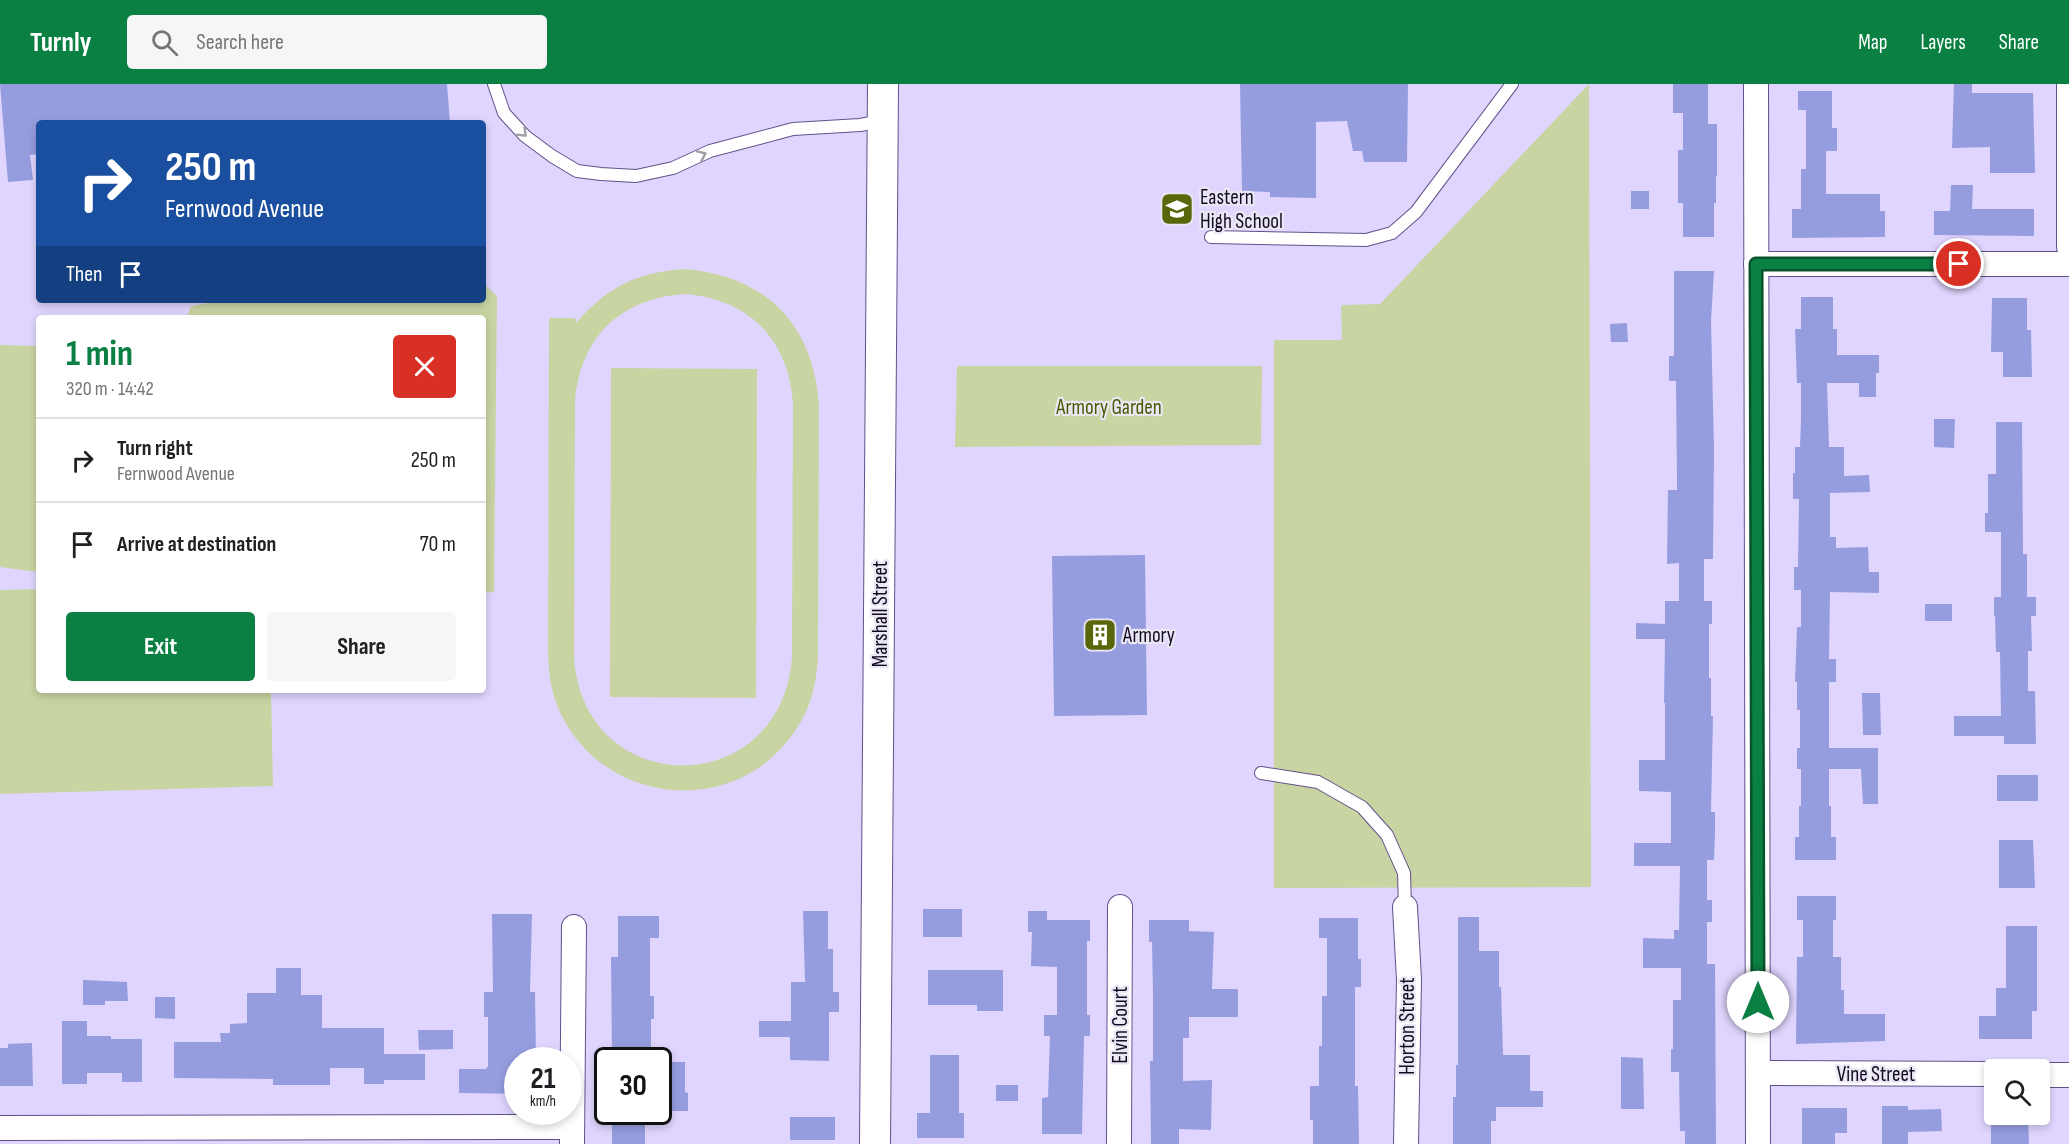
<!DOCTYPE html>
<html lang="en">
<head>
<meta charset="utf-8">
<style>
	:root { --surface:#fff; --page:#f6f6f6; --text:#202124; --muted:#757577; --line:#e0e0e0; --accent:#0b8043 }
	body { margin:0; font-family:"Sofia Sans Condensed",sans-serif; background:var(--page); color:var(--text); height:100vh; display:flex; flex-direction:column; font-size:22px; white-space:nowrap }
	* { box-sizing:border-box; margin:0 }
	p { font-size:20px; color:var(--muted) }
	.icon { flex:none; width:33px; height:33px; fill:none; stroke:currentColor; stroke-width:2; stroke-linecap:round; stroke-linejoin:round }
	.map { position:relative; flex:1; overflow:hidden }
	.details { position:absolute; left:36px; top:231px; width:450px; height:378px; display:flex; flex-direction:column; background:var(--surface); border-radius:6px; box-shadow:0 3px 9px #0003 }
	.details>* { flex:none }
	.top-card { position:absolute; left:36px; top:36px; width:450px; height:183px; border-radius:6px; box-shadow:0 3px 9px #0003; background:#1a4fa0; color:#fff; overflow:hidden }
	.controls { position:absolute; left:1984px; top:975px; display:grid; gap:12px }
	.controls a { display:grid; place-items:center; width:66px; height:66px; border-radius:6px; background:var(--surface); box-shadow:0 3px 9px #0003; font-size:30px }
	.speed { position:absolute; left:504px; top:963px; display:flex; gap:12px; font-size:30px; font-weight:700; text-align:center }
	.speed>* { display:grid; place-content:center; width:78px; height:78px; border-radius:50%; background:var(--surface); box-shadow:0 3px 9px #0003; line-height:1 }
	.speed small { font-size:15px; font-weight:400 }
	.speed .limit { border:3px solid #111; border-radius:9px; background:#fff; color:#111 }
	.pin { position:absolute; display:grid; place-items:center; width:51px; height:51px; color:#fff; margin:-26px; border:3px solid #fff; border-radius:50%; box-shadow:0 2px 6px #0007 }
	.me { position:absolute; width:66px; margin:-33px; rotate:0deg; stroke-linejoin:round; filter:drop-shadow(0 0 4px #0008) }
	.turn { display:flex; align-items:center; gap:21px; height:126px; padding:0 30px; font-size:27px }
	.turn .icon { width:78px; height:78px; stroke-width:2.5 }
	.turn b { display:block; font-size:42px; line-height:51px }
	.then { display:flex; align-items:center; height:57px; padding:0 30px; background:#0003; gap:12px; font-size:22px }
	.round { display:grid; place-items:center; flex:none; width:63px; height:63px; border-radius:6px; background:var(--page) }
	.overview { display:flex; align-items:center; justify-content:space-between; height:102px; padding:0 30px }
	h1 { font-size:36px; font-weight:700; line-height:45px; color:var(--accent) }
	.action { display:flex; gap:12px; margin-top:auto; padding:12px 30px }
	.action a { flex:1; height:69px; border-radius:6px; background:var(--accent); color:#fff; font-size:24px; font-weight:700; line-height:69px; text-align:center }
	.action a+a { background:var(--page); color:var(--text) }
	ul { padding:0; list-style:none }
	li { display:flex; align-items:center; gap:18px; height:84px; padding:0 30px; border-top:2px solid var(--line) }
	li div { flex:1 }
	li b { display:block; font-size:22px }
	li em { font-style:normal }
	header { display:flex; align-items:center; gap:36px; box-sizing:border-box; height:84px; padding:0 30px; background:var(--accent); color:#fff }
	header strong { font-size:28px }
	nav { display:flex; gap:33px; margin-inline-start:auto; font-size:21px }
	.search { width:420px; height:54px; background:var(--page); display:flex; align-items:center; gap:15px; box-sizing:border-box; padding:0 21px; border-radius:6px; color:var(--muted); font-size:22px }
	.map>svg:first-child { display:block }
	.green { fill:#c9d4a3; fill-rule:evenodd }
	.building { fill:#959dde }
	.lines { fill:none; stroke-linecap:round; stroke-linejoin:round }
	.service-casing { stroke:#63508b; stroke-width:14 }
	.minor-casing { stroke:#63508b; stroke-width:26 }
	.tertiary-casing { stroke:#63508b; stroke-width:32 }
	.service { stroke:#fff; stroke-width:12 }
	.minor { stroke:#fff; stroke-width:24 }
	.tertiary { stroke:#fff; stroke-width:30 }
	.oneway { stroke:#a19da7 }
	.route-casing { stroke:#07532c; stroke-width:15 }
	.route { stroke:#0b8043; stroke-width:10 }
	.labels { text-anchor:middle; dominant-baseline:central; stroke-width:4.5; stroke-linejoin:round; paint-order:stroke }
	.poi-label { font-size:21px; fill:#130a22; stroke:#eae7f5; text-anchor:start }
	.park-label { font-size:21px; fill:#4c5800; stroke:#eae7f5 }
	.street-label { font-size:21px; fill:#130a22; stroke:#eae7f5 }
</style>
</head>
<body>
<header>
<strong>Turnly</strong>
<div class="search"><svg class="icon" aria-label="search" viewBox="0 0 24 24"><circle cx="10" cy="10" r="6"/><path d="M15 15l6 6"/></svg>Search here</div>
<nav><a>Map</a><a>Layers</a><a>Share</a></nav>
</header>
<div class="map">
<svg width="2069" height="1060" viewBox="0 0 2069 1060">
	<rect width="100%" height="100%" fill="#e0d5fe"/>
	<g class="green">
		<path d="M1589 0 1591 803 1274 804V256H1342L1341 221 1380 220Z"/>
		<path d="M685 185C765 192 813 239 819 320L818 574C817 588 815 601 811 615 801 645 779 672 752 688 686 727 598 702 563 634 552 614 549 593 548 572L549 234H575L576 239C607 203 637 188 685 185ZM685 210C749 215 789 256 793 320L792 574C780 719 582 716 574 572L575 318C580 254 620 214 685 210Z"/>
		<path d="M483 199 497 212 494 508 483 509V234H187L191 222 226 216H483Z"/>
		<path d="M0 261 39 262V488L0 483Z"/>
		<path d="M957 282H1262L1261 361 955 363Z"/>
		<path d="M611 284 757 285 756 614 610 613Z"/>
		<path d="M39 505V606H271L273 702 0 710V506Z"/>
	</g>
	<g class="building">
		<path d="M0 0H447L450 39H39V70L30 71 33 96 8 98Z"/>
		<path d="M1240 0H1408L1407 78H1364L1362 67H1353L1347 37 1316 38V114L1270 113V108L1242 107Z"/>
		<path d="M1673 0H1708V40H1717V92H1716V119H1714V153H1683V119H1678V66H1683V29H1673Z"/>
		<path d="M1954 0H1972V9H2033L2035 89H1990V63L1952 64Z"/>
		<path d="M1798 7H1832V44H1837V67H1826V110H1880V127H1885V153L1792 154V125H1801V85H1806V26H1798Z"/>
		<path d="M1951 101H1973L1972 125H2034V152L1934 151V127H1950Z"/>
		<rect x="1631" y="107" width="18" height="18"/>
		<path d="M1674 187H1714L1711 237 1714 365 1713 475H1704V517H1712V540H1709V594H1711V632H1713L1711 728H1715V751L1714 776H1707V816H1712V838H1707V880H1715L1716 1060H1685V1047H1680L1679 988H1671V965H1673V916H1681V884H1643V854L1674 855V846H1679L1680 782H1634V759H1671V708L1639 707V676H1665V619H1664L1665 555H1636V539L1665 540V517H1679V479L1667 480 1668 406H1677V396L1676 297H1669V272H1674Z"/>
		<path d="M1801 213H1833V245H1837V271H1879V289H1876V313H1859V299H1827L1829 363H1844V392L1869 391 1870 408 1830 409V453H1836V464L1868 463 1869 488H1879V509L1830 508 1829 575H1836V598H1829V664H1878V720H1863L1861 685H1829V722H1831V753H1836V776H1795V753H1799V722H1801V685H1797V664H1800V626H1797V598H1795L1797 543H1801V506H1794V483H1798L1799 415H1793V389H1795V363H1800L1801 335V299H1797L1795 245H1801Z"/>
		<path d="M1992 214H2027V246H2031L2032 293H2003V268H1991Z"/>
		<path d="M1627 239 1628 258H1611L1610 240Z"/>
		<path d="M1934 335H1955L1954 364 1934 363Z"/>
		<path d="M1996 338H2022L2023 470H2027V513H2036V532H2031L2032 567H2028V607H2035L2036 660H2004V652H1954V632H2001L2000 568H1996L1995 532H1994V513H2001V448H1985V429H1988V390H1996Z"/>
		<path d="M1145 471 1147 631 1054 632 1052 472Z"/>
		<rect x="1925" y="520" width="27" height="17"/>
		<path d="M1862 609H1880L1881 651H1863Z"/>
		<rect x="1997" y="691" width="41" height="26"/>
		<path d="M1999 756H2033L2035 804H1999Z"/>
		<path d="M1797 812H1836V836H1833V873H1841V906H1844V930H1885V957L1796 960 1797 873H1803V836H1797Z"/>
		<rect x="923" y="825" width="39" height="28"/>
		<path d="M803 827H828V865H833V908H839V928H829V977L790 976V953H759V937H791V898H805Z"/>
		<path d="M1028 827H1047V836H1090V857H1087V931H1090V952H1084L1082 1050H1042V1014L1048 1013 1050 952H1044V931H1057V883L1031 882 1032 848H1028Z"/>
		<path d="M492 830H532L530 908H535L536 976H518V1010L459 1009V985H486L488 982V933H484V908H493Z"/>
		<path d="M618 832H659V854H650V912H654V935H651V974H612L611 873H618Z"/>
		<path d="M1458 833H1479V867H1499V903H1501L1503 971H1530V1007H1543V1023H1496V1037H1491V1060H1453V1013H1456V981H1458Z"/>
		<path d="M1319 834H1358V875H1361V903H1355V1002H1358L1359 1060H1313V1036H1310V1002H1319V962H1322V912H1327V854H1319Z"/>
		<path d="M1149 836H1189V847L1214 848 1212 905H1238V933H1189V954H1183V997L1212 996 1211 1046 1179 1045V1060H1151L1150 977H1153V909L1152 858H1149Z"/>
		<path d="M2006 842H2037V927H2032V955H1979V932H1996V904H2006Z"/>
		<path d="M276 884H301V911H322V944H384V970H425V996H384V1000H364V984H330V1001H273V995L174 994V958H221L220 949H230V940L247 939V909H276Z"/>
		<path d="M928 886H1003V927H977V921H928Z"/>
		<path d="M83 896 127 898 128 917H105V921H83Z"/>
		<path d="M155 913H175V935L155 934Z"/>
		<path d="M62 937H87V952H111V955H142V998H122V989H87V1000H62Z"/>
		<path d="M418 946H453V965L419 966Z"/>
		<path d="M32 959 33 1002H0V964H8V960Z"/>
		<path d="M930 971H959V1029H964V1054H917V1029H930Z"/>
		<path d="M1621 973 1643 974 1644 1025H1621Z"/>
		<path d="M666 978H685V1008L688 1009V1027H666Z"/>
		<rect x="996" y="1001" width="22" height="16"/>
		<path d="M1882 1022H1908V1026L1941 1025 1942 1047 1908 1048V1060H1882Z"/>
		<path d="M1802 1024H1847V1049H1835V1060H1802Z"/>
		<rect x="612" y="1028" width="33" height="32"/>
		<path d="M1991 1030H2028L2029 1060H1991Z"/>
		<rect x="790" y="1033" width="45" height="23"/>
	</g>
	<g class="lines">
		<defs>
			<g id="service">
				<path d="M494 0 504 29 525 52 552 72 577 87 601 90 636 92 673 84 710 67 793 45 860 41 882 37"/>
				<path d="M1211 153 1366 156 1392 149 1416 128 1512 0"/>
				<path d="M1261 689 1318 698 1362 723 1387 751 1404 789 1405 823"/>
			</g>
			<g id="minor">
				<path d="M1756 0 1758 1060"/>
				<path d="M2069 0V163"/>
				<path d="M1756 180H2069"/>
				<path d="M1405 823 1409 896 1406 1060"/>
				<path d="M1758 989 1995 990"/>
				<path d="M2040 991H2069"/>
				<path d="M0 1044 572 1043"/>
				<path d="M572 1060 574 843"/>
				<path d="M1119 1060 1120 823"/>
			</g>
			<path id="tertiary" d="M875 1060 883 0"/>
		</defs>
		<use href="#service" class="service-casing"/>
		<use href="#minor" class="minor-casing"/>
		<use href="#tertiary" class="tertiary-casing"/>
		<use href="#service" class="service"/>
		<use href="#minor" class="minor"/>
		<use href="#tertiary" class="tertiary"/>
	</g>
	<defs><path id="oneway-chevron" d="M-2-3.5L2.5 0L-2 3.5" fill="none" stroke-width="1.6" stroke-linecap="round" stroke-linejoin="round" transform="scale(1.5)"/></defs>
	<g class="oneway">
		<use href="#oneway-chevron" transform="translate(523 49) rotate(44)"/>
		<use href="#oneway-chevron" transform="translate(702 71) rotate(-24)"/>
	</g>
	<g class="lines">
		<defs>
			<path id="route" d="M1758 918 1756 180H1959"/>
		</defs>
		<use href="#route" class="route-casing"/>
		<use href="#route" class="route"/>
	</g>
	<defs>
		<symbol id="school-square" viewBox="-11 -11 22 22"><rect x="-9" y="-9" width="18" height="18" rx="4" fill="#59660c" stroke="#eae7f5"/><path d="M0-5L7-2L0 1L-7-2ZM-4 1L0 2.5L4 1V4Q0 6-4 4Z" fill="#fff"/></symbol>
		<symbol id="building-square" viewBox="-11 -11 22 22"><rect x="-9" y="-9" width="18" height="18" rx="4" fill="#59660c" stroke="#eae7f5"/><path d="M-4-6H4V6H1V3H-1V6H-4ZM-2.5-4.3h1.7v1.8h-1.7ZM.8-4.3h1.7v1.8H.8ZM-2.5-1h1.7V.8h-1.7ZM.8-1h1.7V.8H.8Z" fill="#fff"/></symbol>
	</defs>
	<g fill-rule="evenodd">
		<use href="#school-square" x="1158" y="106" width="38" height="38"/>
		<use href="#building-square" x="1081" y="532" width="38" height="38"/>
	</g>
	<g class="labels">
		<g class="poi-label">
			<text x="1200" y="113">Eastern<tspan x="1200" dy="24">High School</tspan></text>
			<text x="1123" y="551">Armory</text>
		</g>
		<g class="park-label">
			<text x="1109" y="323">Armory Garden</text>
		</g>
		<g class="street-label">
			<text transform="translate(880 530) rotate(-90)">Marshall Street</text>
			<text transform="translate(1120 941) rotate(-90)">Elvin Court</text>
			<text transform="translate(1407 942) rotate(-90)">Horton Street</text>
			<text x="1876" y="990">Vine Street</text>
		</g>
	</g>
</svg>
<div class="controls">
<a><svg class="icon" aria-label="search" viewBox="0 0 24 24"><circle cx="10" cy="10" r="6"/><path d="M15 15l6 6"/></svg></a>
</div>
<div class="speed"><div>21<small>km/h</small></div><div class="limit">30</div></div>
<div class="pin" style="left:1959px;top:180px;background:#d93025"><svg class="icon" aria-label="arrive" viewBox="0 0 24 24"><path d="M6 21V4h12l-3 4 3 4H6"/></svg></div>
<svg class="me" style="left:1758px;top:918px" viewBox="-20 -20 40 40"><circle r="19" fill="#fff"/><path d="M0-13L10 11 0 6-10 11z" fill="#0b8043"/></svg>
<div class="top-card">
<div class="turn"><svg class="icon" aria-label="right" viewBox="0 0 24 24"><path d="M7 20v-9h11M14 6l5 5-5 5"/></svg><div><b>250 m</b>Fernwood Avenue</div></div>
<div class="then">Then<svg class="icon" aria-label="arrive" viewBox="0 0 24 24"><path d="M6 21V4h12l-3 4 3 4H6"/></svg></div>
</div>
<section class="details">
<div class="overview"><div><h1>1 min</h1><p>320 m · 14:42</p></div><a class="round" style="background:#d93025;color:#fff"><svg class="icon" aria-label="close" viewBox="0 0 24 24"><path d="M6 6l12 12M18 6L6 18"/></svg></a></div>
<ul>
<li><svg class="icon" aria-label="right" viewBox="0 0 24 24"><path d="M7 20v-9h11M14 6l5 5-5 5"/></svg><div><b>Turn right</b><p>Fernwood Avenue</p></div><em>250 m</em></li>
<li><svg class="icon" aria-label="arrive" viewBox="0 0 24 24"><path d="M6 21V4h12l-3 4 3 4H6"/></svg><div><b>Arrive at destination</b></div><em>70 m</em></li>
</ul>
<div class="action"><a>Exit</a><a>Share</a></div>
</section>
</div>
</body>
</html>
